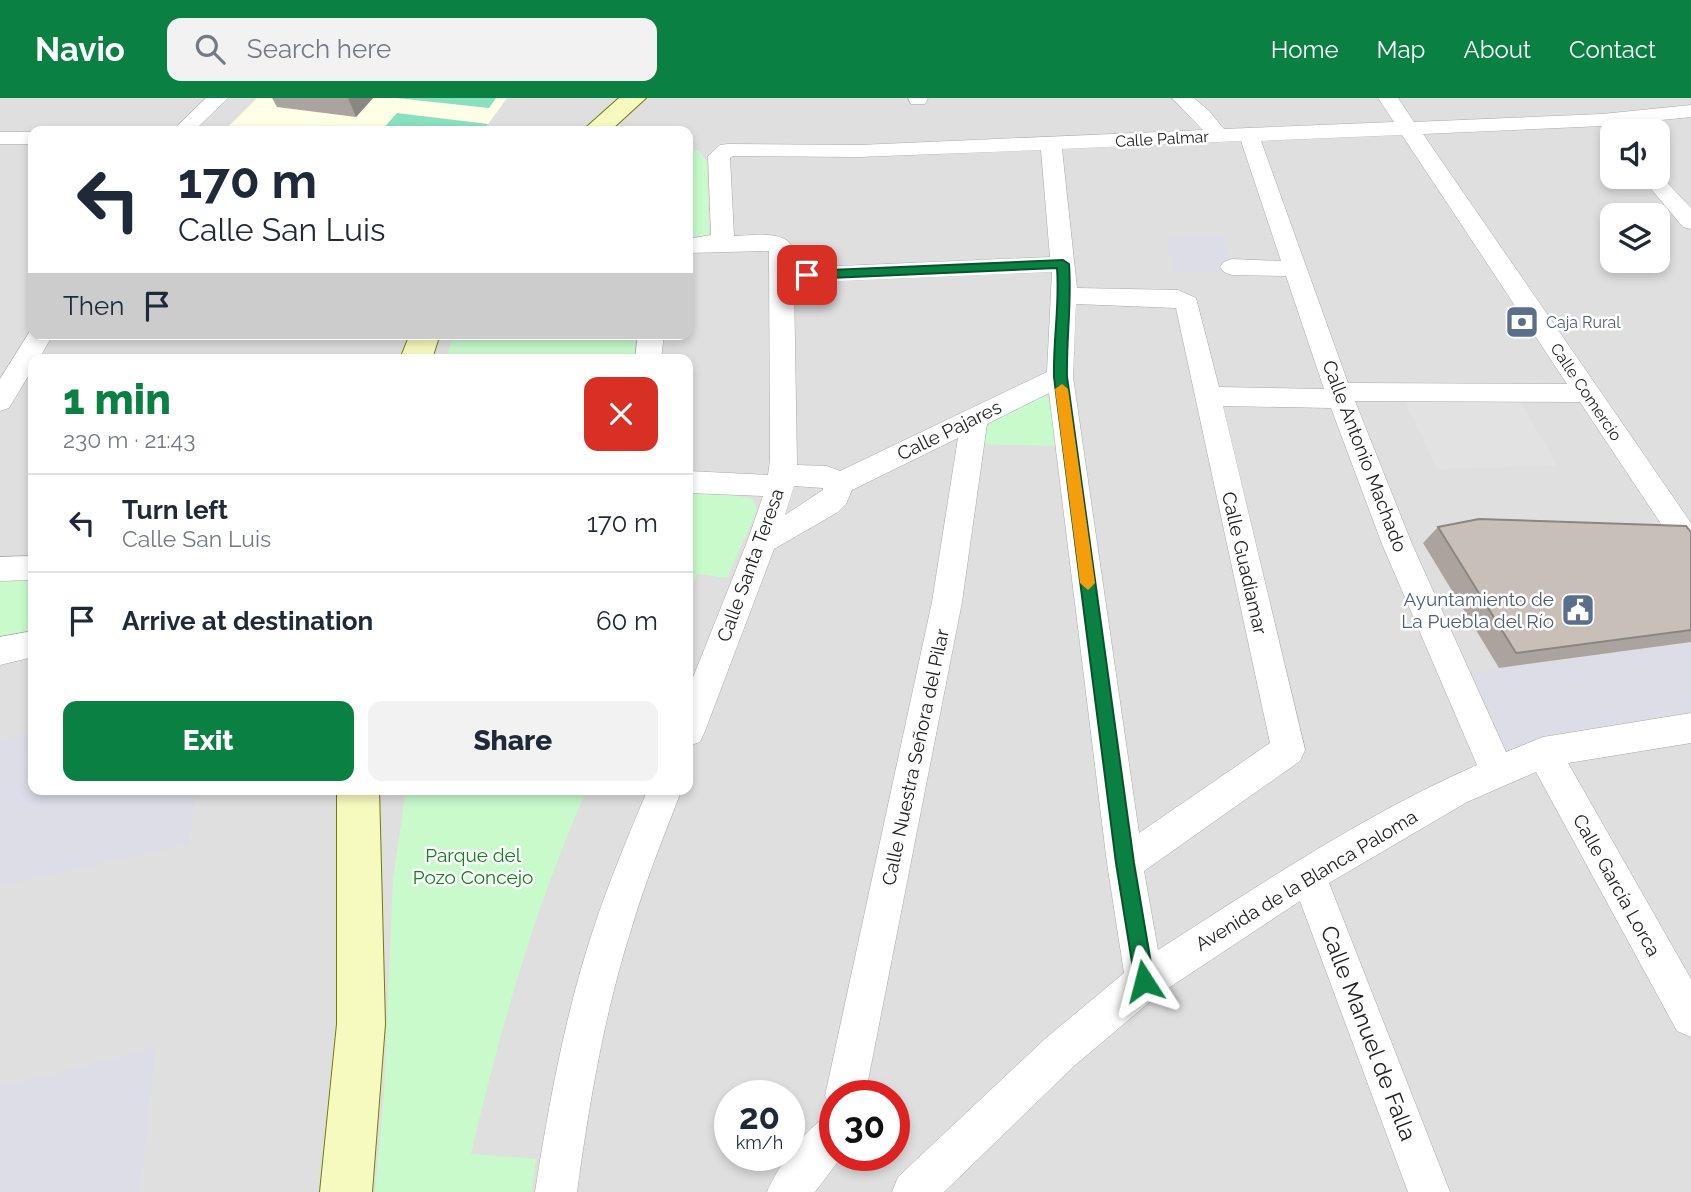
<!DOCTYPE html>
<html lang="en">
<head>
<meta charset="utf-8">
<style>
	:root { --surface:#fff; --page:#f2f2f3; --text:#1f2937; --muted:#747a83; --line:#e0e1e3; --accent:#0b8043 }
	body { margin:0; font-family:Raleway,sans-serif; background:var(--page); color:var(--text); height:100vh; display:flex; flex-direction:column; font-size:26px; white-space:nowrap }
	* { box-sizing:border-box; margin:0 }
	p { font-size:23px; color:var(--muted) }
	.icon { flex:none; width:38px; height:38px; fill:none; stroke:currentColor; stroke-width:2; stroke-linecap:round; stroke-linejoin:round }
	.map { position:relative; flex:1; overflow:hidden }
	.drawer { position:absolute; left:28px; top:256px; width:665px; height:441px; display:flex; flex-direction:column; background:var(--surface); border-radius:14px; box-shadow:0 4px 10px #0003 }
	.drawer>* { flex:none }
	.banner { position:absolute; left:28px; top:28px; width:665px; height:214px; border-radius:14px; box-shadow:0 4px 10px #0003; background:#fff; color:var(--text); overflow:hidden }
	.buttons { position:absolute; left:1600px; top:21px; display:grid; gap:14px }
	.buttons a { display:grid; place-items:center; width:70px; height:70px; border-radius:14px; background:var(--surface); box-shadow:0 4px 10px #0003; font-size:35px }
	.speed { position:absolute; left:714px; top:982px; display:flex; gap:14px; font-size:35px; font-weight:700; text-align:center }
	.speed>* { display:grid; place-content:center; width:91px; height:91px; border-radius:50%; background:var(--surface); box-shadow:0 4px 10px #0003; line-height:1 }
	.speed small { font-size:18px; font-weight:400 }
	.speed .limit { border:10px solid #d22; background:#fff; color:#111 }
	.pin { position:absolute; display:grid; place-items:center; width:60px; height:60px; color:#fff; margin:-30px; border-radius:14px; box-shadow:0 4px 10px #0006 }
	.me { position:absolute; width:77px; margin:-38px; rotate:351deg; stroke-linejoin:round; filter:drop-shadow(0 0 5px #0008) }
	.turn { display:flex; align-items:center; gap:24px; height:147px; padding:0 35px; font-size:32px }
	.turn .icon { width:91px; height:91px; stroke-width:2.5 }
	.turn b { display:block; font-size:49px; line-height:60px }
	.then { display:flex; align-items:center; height:66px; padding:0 35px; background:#0003; gap:14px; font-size:26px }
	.round { display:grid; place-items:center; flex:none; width:74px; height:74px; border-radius:14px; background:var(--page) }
	.overview { display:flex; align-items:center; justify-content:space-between; height:119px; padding:0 35px }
	h1 { font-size:42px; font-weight:800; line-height:52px; color:var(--accent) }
	.button { display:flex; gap:14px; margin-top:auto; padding:14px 35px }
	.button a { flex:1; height:80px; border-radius:14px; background:var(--accent); color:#fff; font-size:28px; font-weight:800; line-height:80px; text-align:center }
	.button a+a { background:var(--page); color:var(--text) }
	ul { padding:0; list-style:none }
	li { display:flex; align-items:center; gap:21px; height:98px; padding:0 35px; border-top:2px solid var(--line) }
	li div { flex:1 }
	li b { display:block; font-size:26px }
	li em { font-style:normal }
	header { display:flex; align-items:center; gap:42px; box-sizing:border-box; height:98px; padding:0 35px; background:var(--accent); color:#fff }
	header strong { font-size:33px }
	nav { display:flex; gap:38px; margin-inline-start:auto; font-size:24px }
	.search { width:490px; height:63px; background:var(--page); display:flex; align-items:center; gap:18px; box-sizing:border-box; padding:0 24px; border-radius:14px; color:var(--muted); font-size:26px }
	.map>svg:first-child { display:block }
	.residential { fill:#e0dfdf; fill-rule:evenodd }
	.education { fill:#ffffe5 }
	.park { fill:#c8facc }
	.pitch { fill:#88e0be }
	.parking { fill:#e2e2e2 }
	.plaza { fill:#dddde8 }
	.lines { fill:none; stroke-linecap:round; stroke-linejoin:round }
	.street-casing { stroke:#a9a9a9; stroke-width:1 }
	.secondary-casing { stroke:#707d05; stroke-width:2 }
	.street { fill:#fff; fill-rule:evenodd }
	.secondary { fill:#f7fabf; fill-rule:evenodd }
	.wall { fill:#aba49e }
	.shaded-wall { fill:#8b8681 }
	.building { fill:#c7bfb8; stroke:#8b8681; stroke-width:2 }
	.route { fill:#0b8043; stroke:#07532c; stroke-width:2 }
	.slow { fill:#f59e0b }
	.labels { text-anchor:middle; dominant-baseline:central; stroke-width:5; stroke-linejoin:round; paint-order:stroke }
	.far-street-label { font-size:16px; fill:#222; stroke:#fff }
	.far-service-label { font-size:16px; fill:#4e5e75; stroke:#fff; text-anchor:start }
	.street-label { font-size:19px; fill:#222; stroke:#fff }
	.service-label { font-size:19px; fill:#4e5e75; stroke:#fff; text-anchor:end }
	.park-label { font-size:19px; fill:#0c8416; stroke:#fff }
	.near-street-label { font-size:23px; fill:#222; stroke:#fff }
</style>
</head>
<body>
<header>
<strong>Navio</strong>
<div class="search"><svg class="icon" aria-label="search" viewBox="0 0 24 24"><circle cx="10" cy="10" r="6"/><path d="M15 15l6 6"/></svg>Search here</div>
<nav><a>Home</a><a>Map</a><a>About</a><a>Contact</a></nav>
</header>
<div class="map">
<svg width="1691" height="1094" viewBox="0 0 1691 1094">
	<rect width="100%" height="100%" fill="#f2efe9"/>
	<path class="residential" d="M0 0H1691V1094H0ZM33 33H688V236H33ZM1612 33H1657V79H1612ZM1612 117H1657V163H1612ZM33 261H688V691H33ZM730 998H789V1057H730ZM835 998H894V1057H835Z"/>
	<path class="education" d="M257 0H507L483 33H224Z"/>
	<g class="park">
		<path d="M688 49 700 54 707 64 709 138 688 139Z"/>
		<path d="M454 236H637L635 261H446Z"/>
		<path d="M1046 299 1051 301 1058 348 980 346C989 313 1009 312 1038 300Z"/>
		<path d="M688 393H719L753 401 757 412 727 480 697 476 688 497Z"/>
		<path d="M33 480V533L0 539V481Z"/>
		<path d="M406 691H587C535 809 500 931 471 1056L536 1061 532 1094H375L384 997 393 781Z"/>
	</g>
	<g class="pitch">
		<path d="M396 0H496L489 10Z"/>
		<path d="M397 15 488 26 483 33H381Z"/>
	</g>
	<path class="parking" d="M1401 295H1515L1558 368 1437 371Z"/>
	<g class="plaza">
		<path d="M1165 138H1223L1234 175 1174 174Z"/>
		<path d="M1691 544V630L1497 673 1455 577Z"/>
		<path d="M33 634V691H196L189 746 0 788V641Z"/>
		<path d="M156 949 140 1094H0V989Z"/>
	</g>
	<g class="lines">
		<defs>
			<g id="street">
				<path d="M206 0H228L194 33H172Z"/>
				<path d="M908 0H928L925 6H911Z"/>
				<path d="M1172 0H1194L1209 13 1224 31 1394 24 1378 0H1398L1414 24 1602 16 1691 7V19L1602 28 1423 36 1691 425V460L1681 456 1580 304 1355 303 1412 446 1506 654 1543 639 1691 615V645L1568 665 1691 881V939L1677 933 1536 674 1467 704 1329 785 1450 1094H1408L1300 803 1158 897 1074 968 944 1094H892L898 1079 1046 940 1124 875 1107 765 1049 295 987 326 962 504 865 998H835V1057H843L815 1094H767C777 1069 810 1024 834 1014L825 998 932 504 958 340 852 392 846 406 838 414 774 451 705 633 700 644 688 648V592L747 444 763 398 688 395V373L768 377 770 362 769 153 688 155V141L711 137 708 58 720 47 728 46 859 47 1203 32ZM1402 37 1567 286 1348 285 1261 43ZM1241 43 1281 163 1232 161 1224 164 1220 169 1224 174 1232 177 1286 178 1324 291 1219 289 1196 200 1178 192 1077 190 1062 51ZM1041 52 1050 159 793 170C793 163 795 152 791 147 782 132 749 138 734 138L730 60 733 58 859 59ZM1052 174 1047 274 840 373 827 368 797 367 794 185ZM1076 206 1176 210 1270 645 1139 735 1073 279ZM1223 308 1331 310 1382 446 1477 667C1365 716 1261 786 1158 852L1144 773 1300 663 1305 652ZM794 388 823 390V392L785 417Z"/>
				<rect x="0" y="34" width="33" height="12"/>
				<path d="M1657 74 1691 110V131L1683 129 1641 79H1657Z"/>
				<path d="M32 230 33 236H53L39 261H33V270L9 310 0 313V281Z"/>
				<path d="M638 236H664L661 261H635Z"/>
				<path d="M33 458V482L0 483V459Z"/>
				<path d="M33 533V559L0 567V539Z"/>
				<path d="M648 691H682C664 738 645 784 631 832 604 917 589 1006 577 1094H535C549 1005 565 917 593 832 609 784 628 738 648 691Z"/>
			</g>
			<g id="secondary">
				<path d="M619 0H646L610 33H582Z"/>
				<path d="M410 236H440L432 261H400Z"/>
				<path d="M337 691H379L385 926 372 1094H320L337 926Z"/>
			</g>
		</defs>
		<use href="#street" class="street-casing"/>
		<use href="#secondary" class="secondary-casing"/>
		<use href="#street" class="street"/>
		<use href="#secondary" class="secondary"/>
	</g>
	<g class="wall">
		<path d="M272 0H373L356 19 277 9Z"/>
		<path d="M1438 429 1691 434V544L1499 570 1423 445Z"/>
	</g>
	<path class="shaded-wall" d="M348 0H373L356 19Z"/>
	<path class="building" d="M1479 421 1686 428 1691 434V532L1516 555 1438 429Z"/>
	<path class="route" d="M1063 162 1069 166C1072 204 1066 241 1067 279L1134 765 1154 883 1151 890 1144 893 1137 890 1135 883 1116 765 1054 279C1053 242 1060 206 1057 170L807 181 801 177 807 173Z"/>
	<path class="slow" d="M1062 286 1068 291 1095 485 1088 492 1080 485 1055 291Z"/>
	<defs>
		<symbol id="bank-square" viewBox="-11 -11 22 22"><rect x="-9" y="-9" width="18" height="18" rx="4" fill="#5c6f8a" stroke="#fff"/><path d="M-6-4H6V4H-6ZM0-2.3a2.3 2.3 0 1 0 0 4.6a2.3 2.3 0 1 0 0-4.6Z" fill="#fff"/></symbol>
		<symbol id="civic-square" viewBox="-11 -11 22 22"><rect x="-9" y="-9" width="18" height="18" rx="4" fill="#5c6f8a" stroke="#fff"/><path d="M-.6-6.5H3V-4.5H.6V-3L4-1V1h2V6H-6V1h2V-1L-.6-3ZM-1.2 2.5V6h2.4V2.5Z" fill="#fff"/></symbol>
	</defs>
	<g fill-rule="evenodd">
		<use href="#bank-square" x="1503" y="205" width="38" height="38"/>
		<use href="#civic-square" x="1559" y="493" width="38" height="38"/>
	</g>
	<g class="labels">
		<g class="far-street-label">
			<text transform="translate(1162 41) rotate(-3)">Calle Palmar</text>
			<text transform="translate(1586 294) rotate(56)">Calle Comercio</text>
		</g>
		<g class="far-service-label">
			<text x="1546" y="224">Caja Rural</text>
		</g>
		<g class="street-label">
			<text transform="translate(949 332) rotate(-26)">Calle Pajares</text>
			<text transform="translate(1365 358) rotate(69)">Calle Antonio Machado</text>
			<text transform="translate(1245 465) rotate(77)">Calle Guadiamar</text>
			<text transform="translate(750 467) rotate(-70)">Calle Santa Teresa</text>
			<text transform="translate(915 659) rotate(-78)">Calle Nuestra Señora del Pilar</text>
			<text transform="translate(1306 782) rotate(-31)">Avenida de la Blanca Paloma</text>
			<text transform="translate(1617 787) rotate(61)">Calle García Lorca</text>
		</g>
		<g class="service-label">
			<text x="1554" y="501">Ayuntamiento de<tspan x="1554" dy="22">La Puebla del Río</tspan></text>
		</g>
		<g class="park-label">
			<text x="473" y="757">Parque del<tspan x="473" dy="22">Pozo Concejo</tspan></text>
		</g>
		<g class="near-street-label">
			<text transform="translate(1369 935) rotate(69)">Calle Manuel de Falla</text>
		</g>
	</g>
</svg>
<div class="buttons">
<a><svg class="icon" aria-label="sound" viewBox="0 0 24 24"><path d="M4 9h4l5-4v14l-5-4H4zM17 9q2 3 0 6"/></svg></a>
<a><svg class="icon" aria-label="layers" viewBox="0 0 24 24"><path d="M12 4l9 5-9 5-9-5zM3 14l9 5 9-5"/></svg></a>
</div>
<div class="speed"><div>20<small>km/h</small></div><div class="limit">30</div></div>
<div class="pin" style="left:807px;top:177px;background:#d93025"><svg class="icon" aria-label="arrive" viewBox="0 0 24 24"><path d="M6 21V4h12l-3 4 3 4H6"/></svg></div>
<svg class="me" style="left:1144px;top:883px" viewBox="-20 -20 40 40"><path d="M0-17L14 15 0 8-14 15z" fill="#0b8043" stroke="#fff" stroke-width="4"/></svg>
<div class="banner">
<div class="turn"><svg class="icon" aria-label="left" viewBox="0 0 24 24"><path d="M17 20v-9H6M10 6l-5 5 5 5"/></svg><div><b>170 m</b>Calle San Luis</div></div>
<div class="then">Then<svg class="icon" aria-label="arrive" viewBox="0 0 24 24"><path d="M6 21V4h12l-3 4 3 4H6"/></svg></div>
</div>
<section class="drawer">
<div class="overview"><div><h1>1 min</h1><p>230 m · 21:43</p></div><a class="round" style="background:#d93025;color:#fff"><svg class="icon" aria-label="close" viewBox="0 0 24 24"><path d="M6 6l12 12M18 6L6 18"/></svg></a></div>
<ul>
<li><svg class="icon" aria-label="left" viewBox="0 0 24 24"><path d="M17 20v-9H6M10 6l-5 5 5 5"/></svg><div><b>Turn left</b><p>Calle San Luis</p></div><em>170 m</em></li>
<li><svg class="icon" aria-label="arrive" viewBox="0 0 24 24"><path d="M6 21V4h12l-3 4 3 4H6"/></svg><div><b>Arrive at destination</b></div><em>60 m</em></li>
</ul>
<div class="button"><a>Exit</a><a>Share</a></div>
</section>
</div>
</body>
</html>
